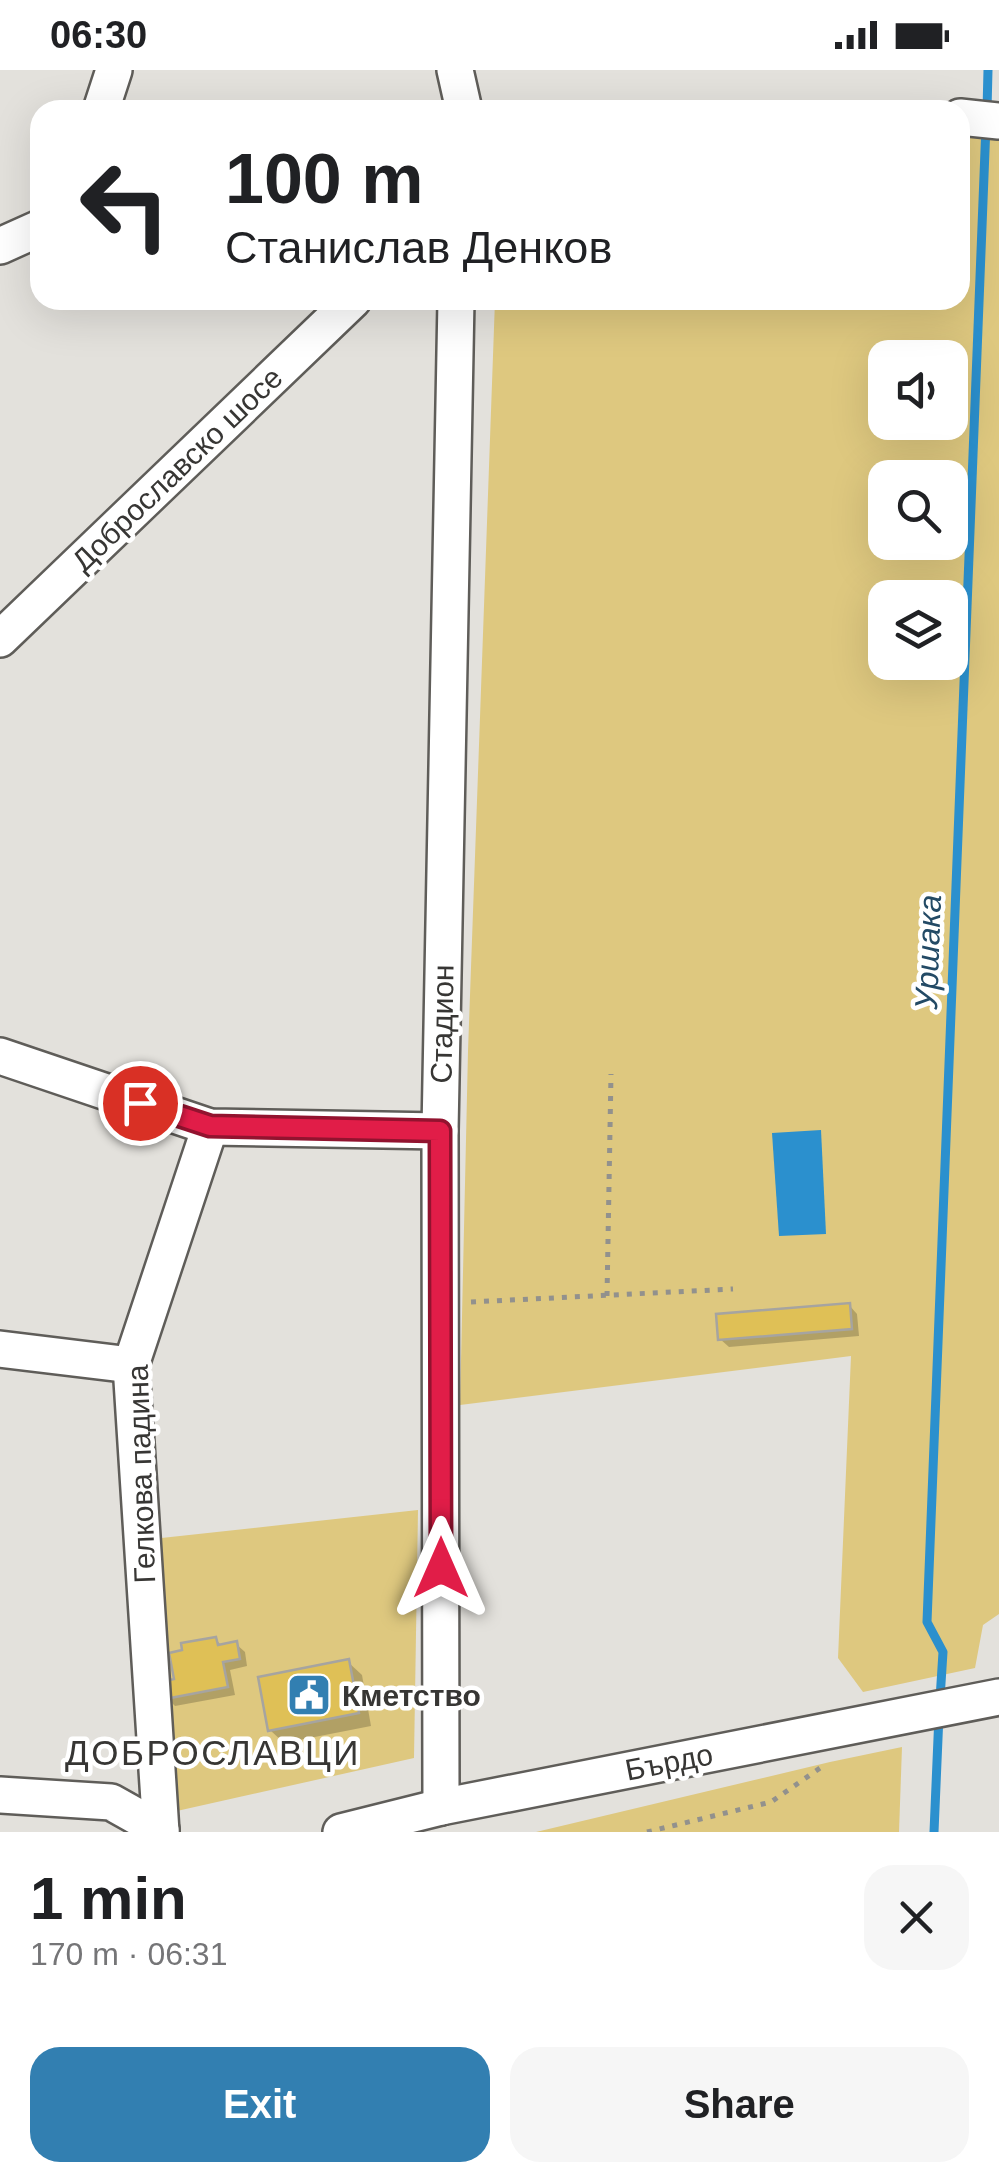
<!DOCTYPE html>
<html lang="en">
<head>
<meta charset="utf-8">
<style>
	:root { --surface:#fff; --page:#f6f6f6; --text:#202124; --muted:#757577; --accent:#327fb1 }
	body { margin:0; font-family:Arial,sans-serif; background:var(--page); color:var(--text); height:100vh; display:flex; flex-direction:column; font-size:38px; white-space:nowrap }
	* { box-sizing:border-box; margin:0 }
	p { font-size:32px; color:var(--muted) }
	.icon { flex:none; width:55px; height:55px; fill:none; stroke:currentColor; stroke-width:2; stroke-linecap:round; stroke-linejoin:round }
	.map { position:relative; height:1762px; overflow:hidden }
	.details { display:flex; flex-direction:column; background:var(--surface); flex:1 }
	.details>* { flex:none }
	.top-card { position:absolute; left:30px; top:30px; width:940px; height:210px; border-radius:30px; box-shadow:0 10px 40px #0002; background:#fff; color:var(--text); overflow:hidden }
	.fabs { position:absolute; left:868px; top:270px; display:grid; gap:20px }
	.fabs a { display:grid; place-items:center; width:100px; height:100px; border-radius:20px; background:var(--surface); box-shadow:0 10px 40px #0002; font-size:50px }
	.pin { position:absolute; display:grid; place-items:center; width:85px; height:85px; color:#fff; margin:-42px; border:5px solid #fff; border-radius:50%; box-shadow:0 2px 10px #0007 }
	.me { position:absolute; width:110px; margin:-55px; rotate:0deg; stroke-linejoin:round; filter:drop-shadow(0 0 8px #0008) }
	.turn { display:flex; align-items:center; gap:35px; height:210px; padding:0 30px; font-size:45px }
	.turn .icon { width:130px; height:130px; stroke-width:2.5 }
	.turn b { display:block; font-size:70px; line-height:85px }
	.round { display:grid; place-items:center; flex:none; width:105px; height:105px; border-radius:30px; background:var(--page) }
	.head { display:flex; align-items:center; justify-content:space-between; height:170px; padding:0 30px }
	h1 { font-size:60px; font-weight:800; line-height:75px }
	.button { display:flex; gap:20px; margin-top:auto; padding:20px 30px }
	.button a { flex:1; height:115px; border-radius:30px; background:var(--accent); color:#fff; font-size:40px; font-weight:800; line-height:115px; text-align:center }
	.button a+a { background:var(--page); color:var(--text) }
	.status { display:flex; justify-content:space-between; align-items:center; height:70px; padding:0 50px; background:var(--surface); direction:ltr }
	.status svg { height:28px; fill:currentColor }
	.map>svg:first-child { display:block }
	.green { fill:#dec87f; fill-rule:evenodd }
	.water { fill:#2b90ce }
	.shadow { fill:#0003 }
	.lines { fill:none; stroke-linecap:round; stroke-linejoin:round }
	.stream { stroke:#2b90ce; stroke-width:9 }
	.building { fill:#dfc056; stroke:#a6a4a0; stroke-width:2.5 }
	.minor-casing { stroke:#5f5d59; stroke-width:40 }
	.path { stroke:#92918d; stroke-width:5; stroke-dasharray:5 8; stroke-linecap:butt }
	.minor { stroke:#fff; stroke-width:35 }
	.route-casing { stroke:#92132f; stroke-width:25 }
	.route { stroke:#e11d48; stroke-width:18 }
	.labels { text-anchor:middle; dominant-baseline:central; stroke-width:9; stroke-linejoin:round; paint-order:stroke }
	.street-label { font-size:30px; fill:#373634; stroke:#fff }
	.poi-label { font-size:30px; font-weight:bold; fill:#373634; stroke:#fff; text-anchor:start }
	.water-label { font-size:32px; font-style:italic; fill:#234a65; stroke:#fff }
	.quarter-label { font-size:35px; letter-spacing:2.5px; fill:#373634; stroke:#fff }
</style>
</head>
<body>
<div class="status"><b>06:30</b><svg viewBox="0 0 49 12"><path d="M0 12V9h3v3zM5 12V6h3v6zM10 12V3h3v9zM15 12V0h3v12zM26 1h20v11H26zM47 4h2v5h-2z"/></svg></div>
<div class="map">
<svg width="999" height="1762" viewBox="0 0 999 1762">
	<rect width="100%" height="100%" fill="#e3e1dc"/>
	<g class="green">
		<path d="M960 64 999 67V1544L983 1555 975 1598 863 1622 838 1588 851 1286 460 1335 468 981 495 230H960ZM885 288H950V352H885ZM885 408H950V472H885ZM885 528H950V592H885Z"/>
		<path d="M418 1440 414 1688 159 1745 143 1470Z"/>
		<path d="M902 1677 899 1762H536L830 1692Z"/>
	</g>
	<path class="water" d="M821 1060 826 1164 779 1166 772 1063Z"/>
	<g class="shadow">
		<path d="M849 1235 857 1244 859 1266 729 1277 720 1269Z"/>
		<path d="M215 1569 222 1576 236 1574 245 1582 247 1596 230 1600 235 1625 175 1636 167 1628 177 1611Z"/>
		<path d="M348 1592 362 1605 371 1656 284 1673 270 1660Z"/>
	</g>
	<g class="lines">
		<g class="stream">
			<path d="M987 40 988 0"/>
			<path d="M940 1629 943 1582 927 1552 986 55"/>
			<path d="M934 1762 939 1645"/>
		</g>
	</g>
	<g class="building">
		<path d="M850 1233 852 1259 718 1270 716 1244Z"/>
		<path d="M216 1567 218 1575 237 1571 240 1589 223 1592 228 1617 165 1629 161 1612 174 1609 169 1583 182 1580 181 1573Z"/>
		<path d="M349 1589 359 1643 268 1661 258 1607Z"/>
	</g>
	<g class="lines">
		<defs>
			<g id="minor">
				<path d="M455 0 464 40"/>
				<path d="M101 40 114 0"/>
				<path d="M960 47 999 51"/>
				<path d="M0 176 40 158"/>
				<path d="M0 569 353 230"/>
				<path d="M0 986 210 1057 440 1061"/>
				<path d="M0 1279 131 1295"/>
				<path d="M0 1725 111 1732 161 1760"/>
				<path d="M441 1737 440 1061 456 230"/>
				<path d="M161 1762 131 1295 210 1057"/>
				<path d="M341 1762 441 1737 999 1627"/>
			</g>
		</defs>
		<use href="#minor" class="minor-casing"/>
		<g class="path">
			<path d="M607 1226 611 1004"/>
			<path d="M471 1232 733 1219"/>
			<path d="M647 1762 771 1732 823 1696"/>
		</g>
		<use href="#minor" class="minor"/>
	</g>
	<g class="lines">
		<defs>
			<path id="route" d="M140 1033 210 1056 440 1061 441 1498"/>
		</defs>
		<use href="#route" class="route-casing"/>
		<use href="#route" class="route"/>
	</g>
	<defs>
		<symbol id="civic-square" viewBox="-11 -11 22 22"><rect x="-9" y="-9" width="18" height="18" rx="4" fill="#327fb1" stroke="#fff"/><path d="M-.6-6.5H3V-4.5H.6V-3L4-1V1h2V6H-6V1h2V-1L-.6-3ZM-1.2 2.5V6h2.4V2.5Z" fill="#fff"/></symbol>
	</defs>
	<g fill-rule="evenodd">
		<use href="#civic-square" x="284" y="1600" width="50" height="50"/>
	</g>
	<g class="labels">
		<g class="street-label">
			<text transform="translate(177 399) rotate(-44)">Доброславско шосе</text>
			<text transform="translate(442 954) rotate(-89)">Стадион</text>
			<text transform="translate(141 1404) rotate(-92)">Гелкова падина</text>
			<text transform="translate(669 1692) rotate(-11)">Бърдо</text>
		</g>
		<g class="poi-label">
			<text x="342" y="1625">Кметство</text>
		</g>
		<g class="water-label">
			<text transform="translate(928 882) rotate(-88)">Уршака</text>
		</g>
		<g class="quarter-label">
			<text x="213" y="1682">ДОБРОСЛАВЦИ</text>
		</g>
	</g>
</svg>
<div class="fabs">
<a><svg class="icon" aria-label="sound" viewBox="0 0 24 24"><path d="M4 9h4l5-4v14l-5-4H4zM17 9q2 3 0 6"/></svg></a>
<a><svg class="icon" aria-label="search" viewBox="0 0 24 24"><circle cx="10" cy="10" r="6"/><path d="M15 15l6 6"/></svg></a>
<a><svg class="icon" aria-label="layers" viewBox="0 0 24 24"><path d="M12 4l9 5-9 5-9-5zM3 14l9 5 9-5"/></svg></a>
</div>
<div class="pin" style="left:140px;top:1033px;background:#d93025"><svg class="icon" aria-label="arrive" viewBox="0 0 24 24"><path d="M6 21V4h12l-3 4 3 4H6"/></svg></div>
<svg class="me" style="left:441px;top:1498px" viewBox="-20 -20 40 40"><path d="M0-17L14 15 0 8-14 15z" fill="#e11d48" stroke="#fff" stroke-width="4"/></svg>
<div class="top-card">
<div class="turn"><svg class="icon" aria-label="left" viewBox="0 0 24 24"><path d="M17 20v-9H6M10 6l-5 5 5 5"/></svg><div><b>100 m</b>Станислав Денков</div></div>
</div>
</div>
<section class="details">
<div class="head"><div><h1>1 min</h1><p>170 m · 06:31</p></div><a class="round"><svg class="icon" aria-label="close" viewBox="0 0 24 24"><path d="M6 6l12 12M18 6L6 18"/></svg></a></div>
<div class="button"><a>Exit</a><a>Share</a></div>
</section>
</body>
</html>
